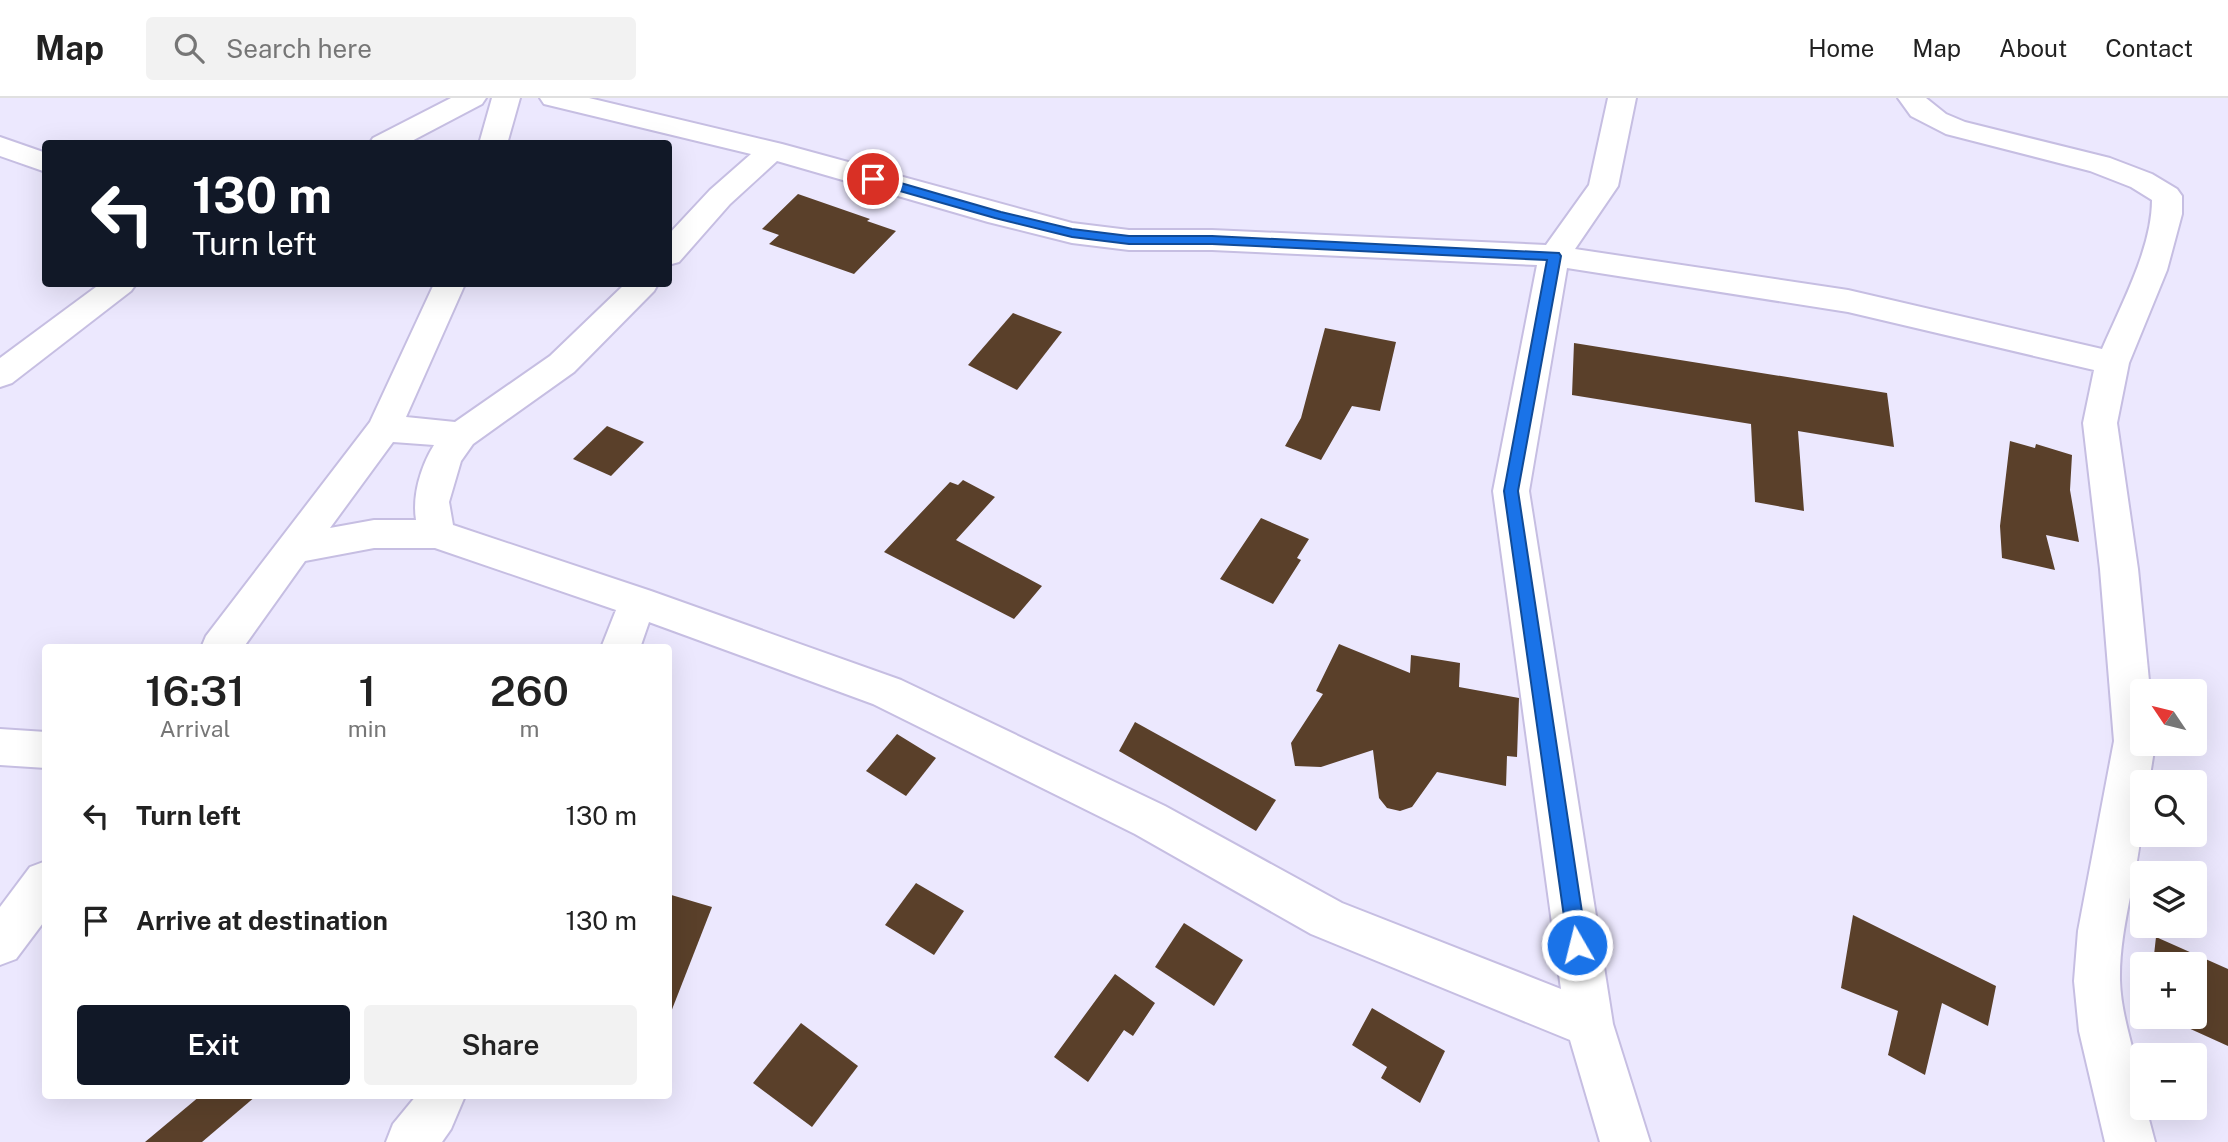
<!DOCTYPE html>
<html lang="en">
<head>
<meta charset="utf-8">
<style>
	:root { --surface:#fff; --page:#f2f2f2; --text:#222; --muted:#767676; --line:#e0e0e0; --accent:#111827 }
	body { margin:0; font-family:"Public Sans",sans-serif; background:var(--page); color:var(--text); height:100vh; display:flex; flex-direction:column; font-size:26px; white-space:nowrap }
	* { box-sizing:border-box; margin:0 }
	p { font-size:23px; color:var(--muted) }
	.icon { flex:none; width:38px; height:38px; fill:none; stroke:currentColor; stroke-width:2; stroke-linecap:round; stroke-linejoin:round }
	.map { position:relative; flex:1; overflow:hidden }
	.sheet { position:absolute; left:42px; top:546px; width:630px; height:455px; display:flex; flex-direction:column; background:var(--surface); border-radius:7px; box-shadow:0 7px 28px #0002 }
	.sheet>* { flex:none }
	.hud { position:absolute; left:42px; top:42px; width:630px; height:147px; border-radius:7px; box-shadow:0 7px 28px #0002; background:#111827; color:#fff; overflow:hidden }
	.needle { width:46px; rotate:305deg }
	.fabs { position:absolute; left:2130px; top:581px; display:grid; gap:14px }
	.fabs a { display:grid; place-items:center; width:77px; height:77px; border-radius:7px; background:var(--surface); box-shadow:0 7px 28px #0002; font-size:35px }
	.pin { position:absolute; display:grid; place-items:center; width:60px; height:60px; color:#fff; margin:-30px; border:4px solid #fff; border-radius:50%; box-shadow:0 2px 7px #0007 }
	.me { position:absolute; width:77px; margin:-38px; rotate:352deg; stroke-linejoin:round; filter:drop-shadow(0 0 5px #0008) }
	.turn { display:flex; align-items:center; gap:24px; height:147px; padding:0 35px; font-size:32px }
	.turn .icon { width:91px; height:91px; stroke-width:2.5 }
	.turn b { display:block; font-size:49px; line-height:60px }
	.eta { display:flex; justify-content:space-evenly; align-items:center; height:119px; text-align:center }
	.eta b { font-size:42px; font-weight:600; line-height:49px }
	.primary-button { display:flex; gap:14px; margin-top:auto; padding:14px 35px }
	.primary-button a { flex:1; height:80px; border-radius:7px; background:var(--accent); color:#fff; font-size:28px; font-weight:600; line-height:80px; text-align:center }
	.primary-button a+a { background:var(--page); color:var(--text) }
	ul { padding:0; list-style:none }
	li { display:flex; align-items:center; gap:21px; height:105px; padding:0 35px }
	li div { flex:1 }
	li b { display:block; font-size:26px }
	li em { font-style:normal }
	header { display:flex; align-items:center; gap:42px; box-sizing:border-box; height:98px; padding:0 35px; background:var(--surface); border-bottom:2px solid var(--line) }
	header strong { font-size:33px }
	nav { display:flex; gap:38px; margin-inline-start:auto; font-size:24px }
	.search { width:490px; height:63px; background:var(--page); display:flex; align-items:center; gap:18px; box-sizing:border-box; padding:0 24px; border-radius:7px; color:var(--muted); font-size:26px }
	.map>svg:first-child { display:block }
	.building { fill:#5a402a }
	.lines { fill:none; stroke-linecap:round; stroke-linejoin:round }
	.street-casing { stroke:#c6bee2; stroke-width:4 }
	.street { fill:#fff; fill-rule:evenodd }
	.route { fill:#1a73e8; stroke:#114b97; stroke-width:2 }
</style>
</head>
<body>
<header>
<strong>Map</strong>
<div class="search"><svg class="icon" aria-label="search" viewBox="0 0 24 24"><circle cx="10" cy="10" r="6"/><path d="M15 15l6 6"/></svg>Search here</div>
<nav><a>Home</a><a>Map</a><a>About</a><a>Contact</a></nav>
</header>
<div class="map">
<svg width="2228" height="1044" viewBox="0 0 2228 1044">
	<rect width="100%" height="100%" fill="#ece8fe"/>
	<g class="building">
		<path d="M798 96 870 121 867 123 896 133 854 176 769 146 779 137 762 131Z"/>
		<path d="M1013 215 1062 234 1017 292 968 267Z"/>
		<path d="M1325 230 1396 244 1380 313 1352 308 1321 362 1285 348 1301 320Z"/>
		<path d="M1574 245 1887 295 1894 349 1798 333 1804 413 1755 404 1751 326 1572 297Z"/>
		<path d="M607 328 644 344 611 378 573 361Z"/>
		<path d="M2010 343 2035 350 2036 346 2072 357 2070 392 2079 444 2046 437 2055 472 2002 460 2000 428Z"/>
		<path d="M963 382 995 399 956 442 1042 488 1014 521 884 454 950 384 958 387Z"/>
		<path d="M1261 420 1309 441 1297 460 1301 462 1273 506 1220 481Z"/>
		<path d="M1339 546 1410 575 1411 557 1460 565 1459 589 1519 600 1517 659 1507 658 1506 688 1437 674 1412 709 1400 713 1387 710 1379 700 1373 652 1321 669 1295 668 1291 645 1323 596 1316 593Z"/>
		<path d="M1135 624 1276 702 1256 733 1119 653Z"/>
		<path d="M897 636 936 660 906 698 866 673Z"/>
		<path d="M916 785 964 813 934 857 885 827Z"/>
		<path d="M668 796 712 809 671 914H668Z"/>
		<path d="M1853 817 1996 888 1988 928 1942 905 1925 977 1888 957 1898 913 1841 890Z"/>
		<path d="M1184 825 1243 862 1214 908 1155 869Z"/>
		<path d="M2156 839 2228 871V948L2164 919H2194V866H2153Z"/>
		<path d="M1115 876 1155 905 1133 938 1124 932 1088 984 1054 959Z"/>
		<path d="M1372 910 1445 953 1420 1005 1381 980 1387 969 1352 947Z"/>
		<path d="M801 925 858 968 812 1029 753 985Z"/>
		<path d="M200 998H256L202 1044H145Z"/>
	</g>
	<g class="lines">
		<defs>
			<g id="street">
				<path d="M451 0H486L482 6 406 46H369L373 40Z"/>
				<path d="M492 0H520L507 46H479Z"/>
				<path d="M540 0H589L782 46 1072 125 1129 132H1212L1546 147 1589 87 1608 0H1636L1618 88 1575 151 1848 192 2102 251C2121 207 2152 150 2152 102L2131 89 2090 73 1946 36 1911 18 1898 0H1926L1946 16 1965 24 2110 60 2152 76 2177 91 2182 98V116L2167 172 2129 265 2117 325 2138 471 2150 593H2142V646H2155L2149 684H2142C2142 697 2143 710 2142 722 2139 776 2119 828 2120 882 2121 926 2142 967 2142 1010H2146L2155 1044H2105L2079 933 2074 883 2078 833 2114 643 2100 471 2083 325 2094 272 1848 214 1567 170 1529 393 1613 926 1650 1044H1600L1570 942 1311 836 1135 736 873 606 649 524 640 550H601L616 512 435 450H374L305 463 243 550H201L206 538 370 324 434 186H465L406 319 455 324 550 258 625 186H658L654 193 574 274 473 346 461 363 449 404 453 427 651 493 901 582 1165 708 1342 805 1561 891 1493 393 1537 167 1212 152H1129L1072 145 988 124 777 63 730 106 679 164 668 167V137L710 92 751 56 544 6ZM393 344 434 347C421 368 412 397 416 422H374L330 430Z"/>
				<path d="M0 39 46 55V74L0 58Z"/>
				<path d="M100 186H136L131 193 12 285 0 289V260Z"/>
				<path d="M0 631 46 634V670L0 667Z"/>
				<path d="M46 763V821L16 861 0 867V809L30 769Z"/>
				<path d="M416 998H465L451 1031 442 1044H386L393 1026Z"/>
			</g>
		</defs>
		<use href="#street" class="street-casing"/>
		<use href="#street" class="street"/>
	</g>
	<path class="route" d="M873 77 1001 114 1072 131 1129 138H1212L1559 155 1561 158 1518 393 1587 847 1584 854 1577 857 1571 854 1568 847 1504 393 1547 162 1212 146H1129L1072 139 995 120 868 84 867 81Z"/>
</svg>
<div class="fabs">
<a><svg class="needle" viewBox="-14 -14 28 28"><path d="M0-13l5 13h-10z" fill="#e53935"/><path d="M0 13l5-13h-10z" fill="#767676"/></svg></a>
<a><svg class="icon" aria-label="search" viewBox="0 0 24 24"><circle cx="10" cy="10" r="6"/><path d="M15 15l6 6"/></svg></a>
<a><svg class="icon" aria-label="layers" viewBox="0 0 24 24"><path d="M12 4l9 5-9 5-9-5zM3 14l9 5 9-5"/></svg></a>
<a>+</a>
<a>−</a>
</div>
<div class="pin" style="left:873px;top:81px;background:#d93025"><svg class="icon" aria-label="arrive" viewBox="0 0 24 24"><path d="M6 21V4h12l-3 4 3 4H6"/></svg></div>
<svg class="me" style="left:1577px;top:847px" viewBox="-20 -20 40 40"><circle r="17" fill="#1a73e8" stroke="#fff" stroke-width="3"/><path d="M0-11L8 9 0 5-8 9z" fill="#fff"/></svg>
<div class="hud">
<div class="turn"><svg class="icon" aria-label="left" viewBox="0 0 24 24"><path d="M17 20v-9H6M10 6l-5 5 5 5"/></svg><div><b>130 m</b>Turn left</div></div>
</div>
<section class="sheet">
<div class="eta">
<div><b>16:31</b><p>Arrival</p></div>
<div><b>1</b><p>min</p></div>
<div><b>260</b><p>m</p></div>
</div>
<ul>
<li><svg class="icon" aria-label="left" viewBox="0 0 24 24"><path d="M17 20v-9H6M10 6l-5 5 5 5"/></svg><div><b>Turn left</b></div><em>130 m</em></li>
<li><svg class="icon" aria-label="arrive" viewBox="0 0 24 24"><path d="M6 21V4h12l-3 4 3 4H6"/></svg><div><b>Arrive at destination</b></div><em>130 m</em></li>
</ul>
<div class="primary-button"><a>Exit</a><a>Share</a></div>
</section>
</div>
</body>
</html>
